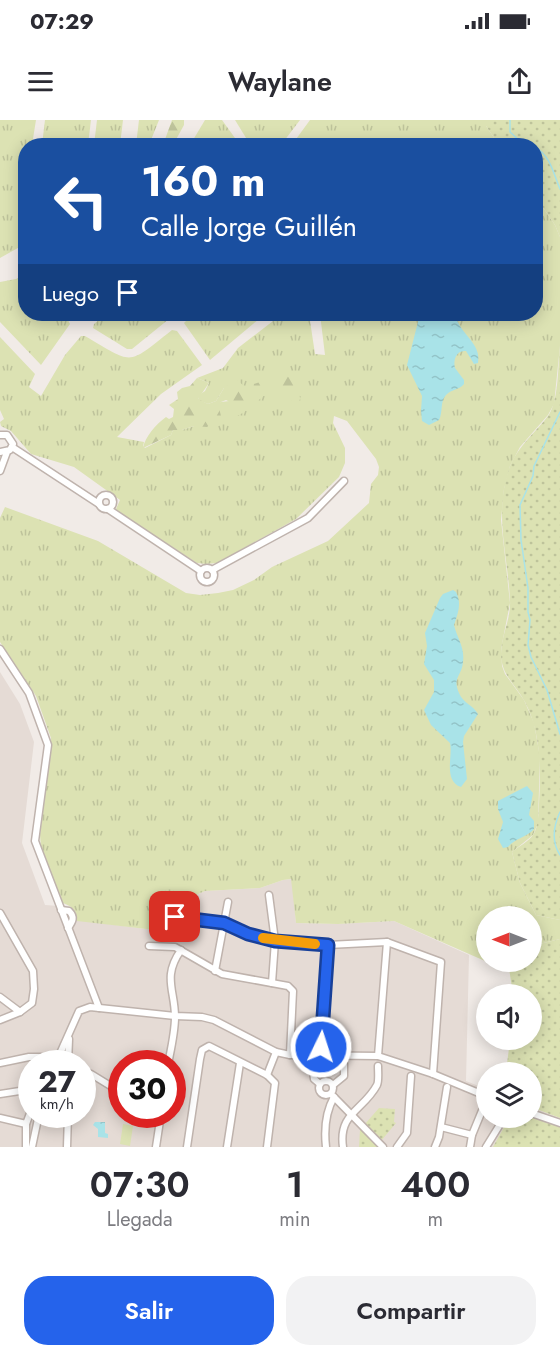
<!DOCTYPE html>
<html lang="es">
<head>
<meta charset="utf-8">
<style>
	:root { --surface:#fff; --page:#f2f2f3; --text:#2b2b33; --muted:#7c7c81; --accent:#2563eb }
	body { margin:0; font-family:Jost,sans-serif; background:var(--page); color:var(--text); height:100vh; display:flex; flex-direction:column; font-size:22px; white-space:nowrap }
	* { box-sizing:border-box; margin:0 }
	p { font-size:20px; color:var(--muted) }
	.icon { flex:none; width:33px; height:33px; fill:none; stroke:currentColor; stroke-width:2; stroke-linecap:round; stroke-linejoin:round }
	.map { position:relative; height:1027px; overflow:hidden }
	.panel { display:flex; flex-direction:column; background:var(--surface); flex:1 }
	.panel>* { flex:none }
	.hud { position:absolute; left:18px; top:18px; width:525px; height:183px; border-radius:24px; box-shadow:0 3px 15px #0003; background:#1a4fa0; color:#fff; overflow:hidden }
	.needle { width:39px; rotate:270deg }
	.controls { position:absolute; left:476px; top:786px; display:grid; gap:12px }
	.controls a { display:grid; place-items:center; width:66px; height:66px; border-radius:50%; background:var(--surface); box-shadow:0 3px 15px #0003; font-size:30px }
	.speed { position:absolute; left:18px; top:930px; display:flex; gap:12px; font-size:30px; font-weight:700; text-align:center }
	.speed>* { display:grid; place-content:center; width:78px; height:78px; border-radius:50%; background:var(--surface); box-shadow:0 3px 15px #0003; line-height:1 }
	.speed small { font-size:15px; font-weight:400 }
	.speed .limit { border:9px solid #d22; background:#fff; color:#111 }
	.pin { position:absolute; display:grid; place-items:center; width:51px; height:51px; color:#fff; margin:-26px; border-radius:12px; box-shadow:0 3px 9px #0006 }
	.me { position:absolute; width:66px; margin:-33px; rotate:4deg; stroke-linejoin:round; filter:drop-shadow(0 0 4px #0008) }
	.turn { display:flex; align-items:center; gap:21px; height:126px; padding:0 24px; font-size:27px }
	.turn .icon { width:78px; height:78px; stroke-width:2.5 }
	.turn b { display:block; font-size:42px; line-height:51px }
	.then { display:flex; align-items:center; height:57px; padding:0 24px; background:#0003; gap:12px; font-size:22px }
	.eta { display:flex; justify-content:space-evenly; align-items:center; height:102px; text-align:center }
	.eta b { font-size:36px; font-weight:600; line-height:42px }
	.button { display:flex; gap:12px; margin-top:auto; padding:12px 24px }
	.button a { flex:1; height:69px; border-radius:24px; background:var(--accent); color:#fff; font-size:24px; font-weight:600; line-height:69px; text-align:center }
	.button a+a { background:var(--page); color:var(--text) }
	.status { display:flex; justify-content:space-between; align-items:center; height:42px; padding:0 30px; background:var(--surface); direction:ltr }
	.status svg { height:16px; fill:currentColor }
	header { display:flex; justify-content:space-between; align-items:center; height:78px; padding:0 24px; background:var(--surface); font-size:27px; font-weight:600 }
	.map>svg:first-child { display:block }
	.residential { fill:#e5dbd5; fill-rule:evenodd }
	.grass { fill:url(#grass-tufts) }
	.forest { fill:url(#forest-firs) }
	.park { fill:url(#park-dots) }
	.pitch { fill:#dce2b3 }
	.water { fill:url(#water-ripples) }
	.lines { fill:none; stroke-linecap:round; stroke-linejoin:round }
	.stream { stroke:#a9e3e8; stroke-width:1.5 }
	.minor-casing { stroke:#bfb3ad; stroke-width:9 }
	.minor { stroke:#fff; stroke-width:6 }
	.route-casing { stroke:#184099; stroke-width:15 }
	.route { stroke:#2563eb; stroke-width:10 }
	.slow { stroke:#f59e0b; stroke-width:10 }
</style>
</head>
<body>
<div class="status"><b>07:29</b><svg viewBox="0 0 49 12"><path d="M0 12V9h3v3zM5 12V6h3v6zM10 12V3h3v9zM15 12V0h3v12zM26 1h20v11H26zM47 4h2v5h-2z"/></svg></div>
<header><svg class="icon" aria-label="menu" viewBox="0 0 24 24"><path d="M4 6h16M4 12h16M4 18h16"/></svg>Waylane<svg class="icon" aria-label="share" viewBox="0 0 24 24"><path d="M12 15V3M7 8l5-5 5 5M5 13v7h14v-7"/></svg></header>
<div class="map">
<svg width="560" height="1027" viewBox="0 0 560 1027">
	<defs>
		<pattern id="grass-tufts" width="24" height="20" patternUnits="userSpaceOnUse" patternTransform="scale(1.5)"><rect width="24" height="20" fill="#dce2b3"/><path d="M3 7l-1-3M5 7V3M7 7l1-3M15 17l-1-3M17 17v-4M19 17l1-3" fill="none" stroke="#bec39b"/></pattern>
		<pattern id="forest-firs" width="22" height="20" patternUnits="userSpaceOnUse" patternTransform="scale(1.5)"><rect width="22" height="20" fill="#dce2b3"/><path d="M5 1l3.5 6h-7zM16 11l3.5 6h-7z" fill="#bec39b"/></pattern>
		<pattern id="park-dots" width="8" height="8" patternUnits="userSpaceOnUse" patternTransform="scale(1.5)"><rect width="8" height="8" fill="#dce2b3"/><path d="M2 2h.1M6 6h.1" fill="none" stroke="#bec39b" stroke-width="1.8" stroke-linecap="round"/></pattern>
		<pattern id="water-ripples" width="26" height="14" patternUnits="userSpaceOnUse" patternTransform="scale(1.5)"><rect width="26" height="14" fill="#a9e3e8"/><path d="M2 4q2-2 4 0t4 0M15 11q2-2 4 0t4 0" fill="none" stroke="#93c4c8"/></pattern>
	</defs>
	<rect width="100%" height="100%" fill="#f1ebe7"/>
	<path class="residential" d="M0 552 20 584 34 622 22 723 45 785 73 787 77 793V800L154 810 178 783 205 771 260 768 283 760 292 759 296 803 338 804 394 801 469 835 466 961 486 969V998H531V987L560 998V1027H0ZM32 944H82V994H32ZM122 944H172V994H122Z"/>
	<g class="grass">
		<path d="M0 0H36L32 25 26 26 25 124 0 138Z"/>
		<path d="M45 0H91L88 25H42Z"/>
		<path d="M97 0H123L120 25H94Z"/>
		<path d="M139 0H159L149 25H136Z"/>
		<path d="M205 0H222L240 25H190Z"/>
		<path d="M235 0H300L281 25 251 26Z"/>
		<path d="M310 0H486V6L499 25 291 26Z"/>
		<path d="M536 77 555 105 560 117V226L554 284 548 295 520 327 510 346 504 369 501 400 510 483 501 529 502 546 505 554 524 580 534 603 540 637 538 703 533 715 512 732 520 763 536 795 560 800V819L531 826V796H486V842H508L510 852 394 801 338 804 296 803 291 759 283 760 260 768 205 771 178 783 155 810 77 801C77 790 73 787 63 783L41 727 40 715 51 618 36 576 0 522V398L5 387 98 421 186 473 200 475 218 473 233 470 254 460 272 447 328 421 369 383 371 364 378 355 379 347 376 339 347 301 334 296 333 303 345 328V343L339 357 296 399 217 443 206 444 197 443 118 392 116 389 120 380 74 347 31 334 11 311 1 306 0 302 4 299 0 290V217L35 254 29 267 41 276 65 235 81 216H85C135 245 126 246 172 210L177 211 202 245 161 274 117 317 144 322 143 326 145 328 171 315 173 310H182L194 306 221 282 246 279 224 268 216 281 208 284 198 280 199 275 205 271 209 263 197 258 223 248 238 228 282 194H309L315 234 325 235 320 194H536Z"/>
		<path d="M25 154 26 194H65L70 204 41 245 0 202V162L16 159Z"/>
		<path d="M106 194H166L169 199 132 229H127L93 208 94 204Z"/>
		<path d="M193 194H265L210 240 184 203Z"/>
	</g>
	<g class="forest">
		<path d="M172 0H184V5L173 25H163Z"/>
		<path d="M278 252C300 259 301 275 301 296L297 297 287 269 281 266C264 271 254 288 237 296L230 292V282L226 280 221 282 219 288 221 296 207 307 194 306 182 310H173L171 315 143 328C145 317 156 304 166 297L169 299 173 297 174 289 169 285 178 279 177 272 182 268 190 266 197 258 209 263 198 279 208 284 216 281 224 268 236 259 244 266 246 279 252 275 254 264 266 260Z"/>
	</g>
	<g class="park">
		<path d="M486 0H560V117L555 105 536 77V26L499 25 486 6Z"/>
		<path d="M560 225V800L536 795 520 763 512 732C518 727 529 721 533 715 539 706 538 694 539 684 541 649 541 613 525 582 516 565 501 555 501 534 501 516 511 499 510 481 508 434 493 393 510 346 519 325 535 313 548 296 559 281 558 244 560 225Z"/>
		<path d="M560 819V998L531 987V952H506L510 920H531V874H513L508 842H531V826Z"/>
		<path d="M379 988 395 989 394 1002 396 1003 381 1021 365 1004Z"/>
		<path d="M531 996 560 1007V1027H493L509 998Z"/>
		<path d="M363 1009 378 1024 377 1027H359L360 1010Z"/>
	</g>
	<path class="pitch" d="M123 1004 133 1006 130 1026 120 1024Z"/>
	<g class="water">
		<path d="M420 194H455C459 214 482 223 478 243L474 244 466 231C456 230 453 240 455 248L464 260V264C459 270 452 269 446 275 440 281 443 292 439 300L429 305 422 301 421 291 422 276 407 245Z"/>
		<path d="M453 470 456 472C462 484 458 493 454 505 457 518 465 527 463 542 462 556 452 557 459 573 463 583 473 585 478 594L464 616 463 622 467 659 461 667C443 661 453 636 450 623L431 605 424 590 434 572V560L424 544 427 526 425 513 440 478 443 474Z"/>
		<path d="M527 666 533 673 529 695 534 701V709C526 718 515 718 508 727L503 728 498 719 503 702 498 689V681Z"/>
		<path d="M499 788 511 789 512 791 507 796H491V795Z"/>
		<path d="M95 1002H105V1013L108 1014V1018L98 1017V1009L93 1005Z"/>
	</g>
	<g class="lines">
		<g class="stream">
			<path d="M510 0V12L520 21 530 26"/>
			<path d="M536 28C550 35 554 55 560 69"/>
			<path d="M560 292 534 346 533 356 520 385 521 420 528 468V492L530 500 528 525 531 537 547 570 560 614"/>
			<path d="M560 692C553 707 551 721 560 735"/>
		</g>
		<defs>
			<g id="minor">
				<path d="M0 315H7L13 324 10 330 0 332"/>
				<path d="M12 327 99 384"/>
				<path d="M0 351 7 332"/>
				<circle cx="106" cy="382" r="7"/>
				<path d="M108 389 201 451"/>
				<circle cx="207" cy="455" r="7"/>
				<path d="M212 450 308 398 344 361"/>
				<path d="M0 529 29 573 48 625 35 721 99 888"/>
				<path d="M269 775 275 821 272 863"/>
				<path d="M61 790 69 791C75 797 73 801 68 808"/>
				<path d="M0 793 33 851 34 869 32 883 20 892 0 900"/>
				<path d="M175 797 224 803 248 814 275 821 328 825 387 822 441 842 433 954"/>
				<path d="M149 826 175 827 222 854 288 866 293 871 290 935"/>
				<path d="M215 851 228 782"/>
				<path d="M0 877 20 892"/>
				<path d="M320 935 328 825"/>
				<path d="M378 936 387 822"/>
				<path d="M0 943 29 937H41L45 944"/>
				<path d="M52 944 58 938 79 891 90 887 175 896 202 897 214 900 276 932 290 935 378 936 433 954 486 976"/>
				<path d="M68 944 69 919"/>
				<path d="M168 944C171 929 175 912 175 897 175 870 162 857 181 830"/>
				<path d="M312 945 314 959 320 964"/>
				<path d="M82 951 91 954 122 973"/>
				<path d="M267 955 276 932"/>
				<circle cx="326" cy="968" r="7"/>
				<path d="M333 965 344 956V944"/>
				<path d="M0 974 26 970 32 972"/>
				<path d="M331 974 383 1027"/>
				<path d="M531 993 560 1003"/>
				<path d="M0 998 26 1004"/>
				<path d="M441 1007 472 1015"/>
				<path d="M26 1027V1004L32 988"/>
				<path d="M32 1027 39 994"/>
				<path d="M67 1027 68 994"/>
				<path d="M156 1027 161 994"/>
				<path d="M187 1027 200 939 202 930 209 926 267 955 275 963 267 1027"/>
				<path d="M227 1027 240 943"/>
				<path d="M326 1027C324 1009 325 993 334 977"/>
				<path d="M343 1027C338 993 364 990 377 965 379 961 378 952 378 946"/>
				<path d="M397 1027 407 1013 411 956"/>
				<path d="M435 1027 439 1017 447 967"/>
				<path d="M470 1027 472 1015 486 981"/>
				<path d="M486 1027 504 998"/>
			</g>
		</defs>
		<use href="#minor" class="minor-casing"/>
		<use href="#minor" class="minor"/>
	</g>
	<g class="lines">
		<defs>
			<path id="route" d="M175 797 224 803 248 814 275 821 328 825 321 927"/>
		</defs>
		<use href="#route" class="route-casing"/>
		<use href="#route" class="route"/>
		<path class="slow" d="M263 818 315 824"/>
	</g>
</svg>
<div class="controls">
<a><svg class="needle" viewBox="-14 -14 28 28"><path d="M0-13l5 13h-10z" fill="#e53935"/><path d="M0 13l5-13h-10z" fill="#7c7c81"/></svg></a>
<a><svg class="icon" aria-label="sound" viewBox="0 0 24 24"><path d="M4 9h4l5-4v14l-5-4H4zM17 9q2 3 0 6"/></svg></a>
<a><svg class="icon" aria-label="layers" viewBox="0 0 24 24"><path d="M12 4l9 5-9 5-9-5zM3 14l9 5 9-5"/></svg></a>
</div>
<div class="speed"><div>27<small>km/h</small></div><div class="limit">30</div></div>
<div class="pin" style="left:175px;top:797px;background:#d93025"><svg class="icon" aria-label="arrive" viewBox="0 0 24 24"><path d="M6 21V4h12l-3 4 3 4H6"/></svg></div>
<svg class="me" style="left:321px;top:927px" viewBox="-20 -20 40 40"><circle r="17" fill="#2563eb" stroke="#fff" stroke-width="3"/><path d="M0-11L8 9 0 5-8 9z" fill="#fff"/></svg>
<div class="hud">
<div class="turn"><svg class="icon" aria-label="left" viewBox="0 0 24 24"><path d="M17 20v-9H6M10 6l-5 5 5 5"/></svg><div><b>160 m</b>Calle Jorge Guillén</div></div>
<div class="then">Luego<svg class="icon" aria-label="arrive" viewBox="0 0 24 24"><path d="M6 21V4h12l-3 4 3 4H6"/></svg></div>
</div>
</div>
<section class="panel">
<div class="eta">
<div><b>07:30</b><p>Llegada</p></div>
<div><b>1</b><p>min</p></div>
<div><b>400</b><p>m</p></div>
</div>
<div class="button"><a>Salir</a><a>Compartir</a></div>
</section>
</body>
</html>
